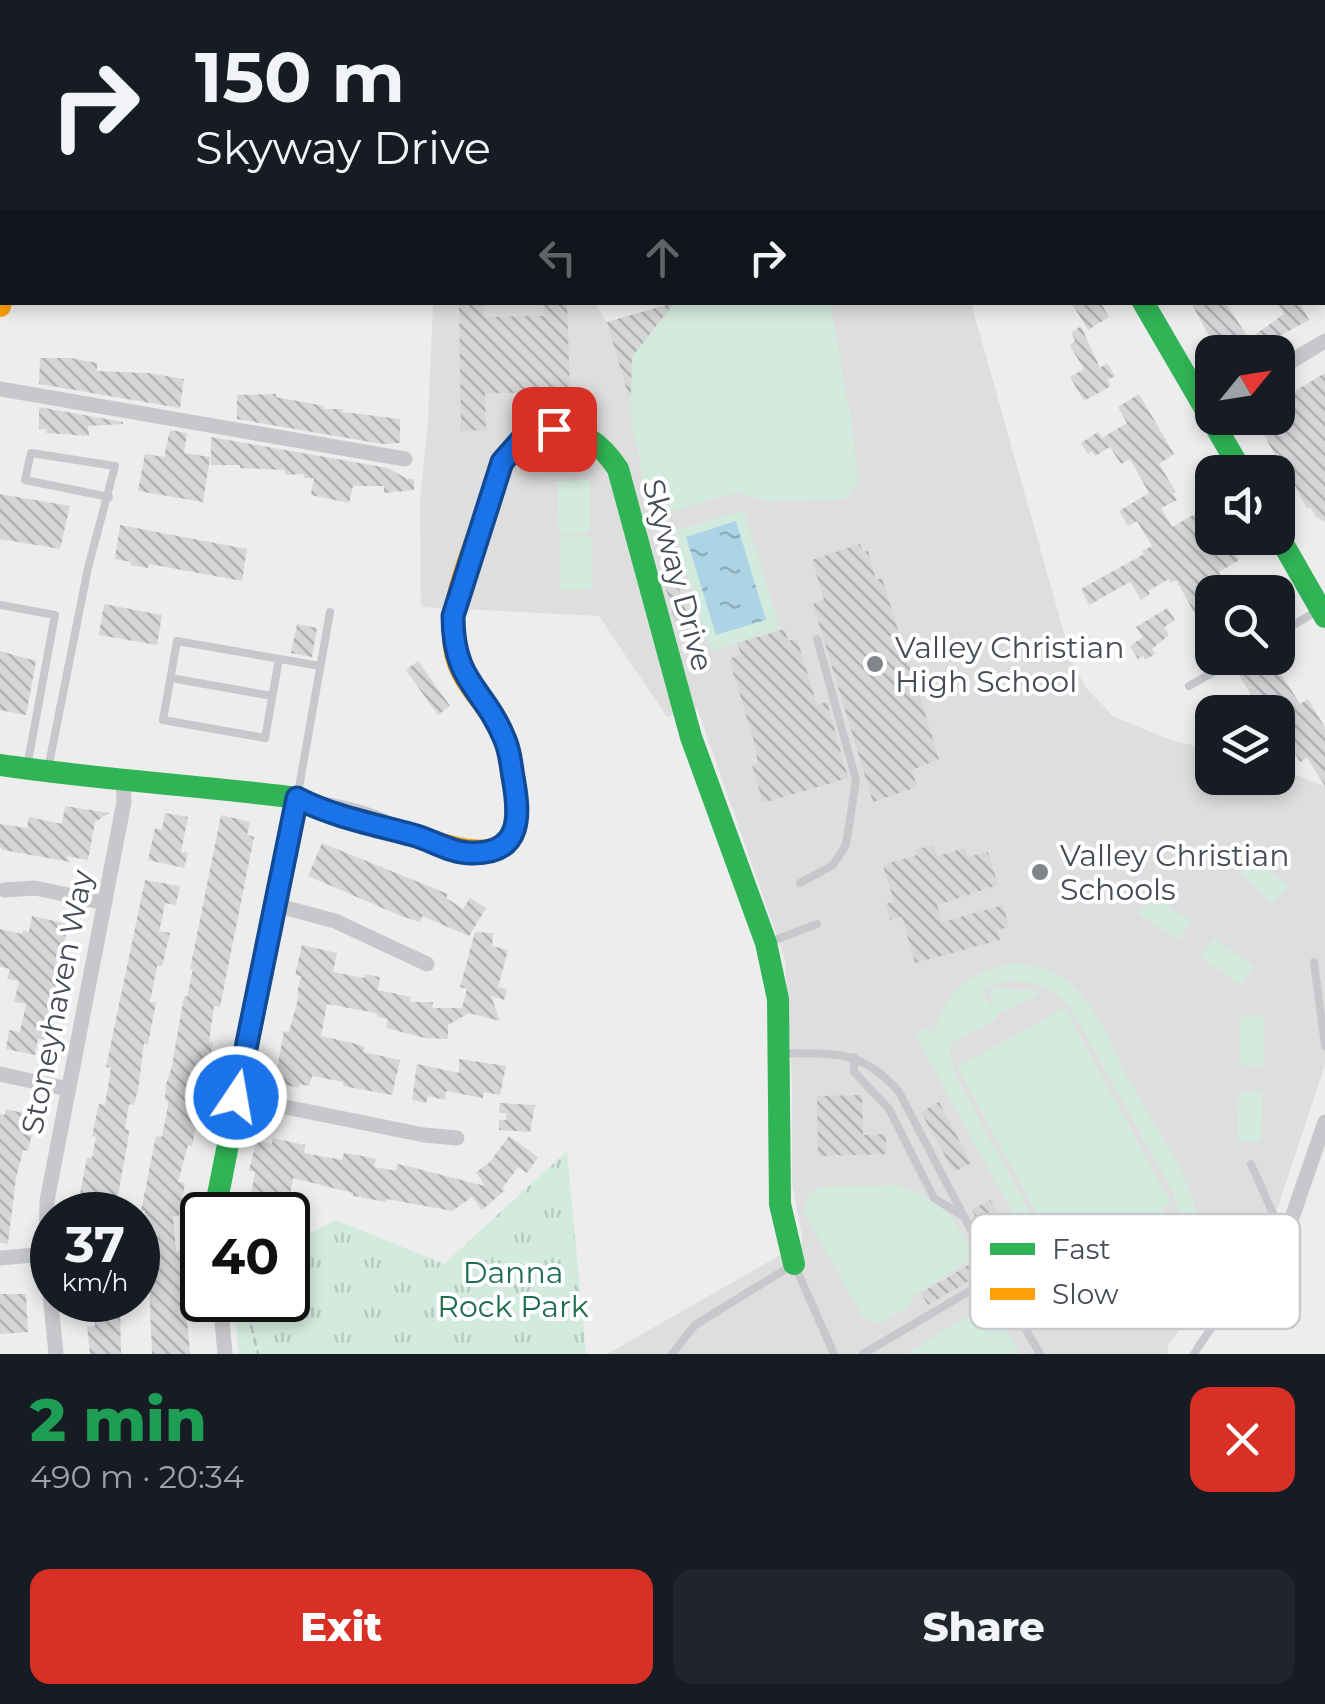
<!DOCTYPE html>
<html lang="en">
<head>
<meta charset="utf-8">
<style>
	:root { --surface:#171b24; --page:#20242c; --text:#f1f3f6; --muted:#9ea1a6; --accent:#d93025 }
	body { margin:0; font-family:Montserrat,sans-serif; background:var(--page); color:var(--text); height:100vh; display:flex; flex-direction:column; font-size:38px; white-space:nowrap }
	* { box-sizing:border-box; margin:0 }
	p { font-size:32px; color:var(--muted) }
	.icon { flex:none; width:55px; height:55px; fill:none; stroke:currentColor; stroke-width:2; stroke-linecap:round; stroke-linejoin:round }
	.map { position:relative; height:1354px; overflow:hidden }
	.sheet { display:flex; flex-direction:column; background:var(--surface); flex:1 }
	.sheet>* { flex:none }
	.guide { position:absolute; left:0px; top:0px; width:1325px; height:305px; box-shadow:0 5px 15px #0003; background:#171b24; color:var(--text); overflow:hidden }
	.needle { width:65px; rotate:60deg }
	.tools { position:absolute; left:1195px; top:335px; display:grid; gap:20px }
	.tools a { display:grid; place-items:center; width:100px; height:100px; border-radius:20px; background:var(--surface); box-shadow:0 5px 15px #0003; font-size:50px }
	.speed { position:absolute; left:30px; top:1192px; display:flex; gap:20px; font-size:50px; font-weight:700; text-align:center }
	.speed>* { display:grid; place-content:center; width:130px; height:130px; border-radius:50%; background:var(--surface); box-shadow:0 5px 15px #0003; line-height:1 }
	.speed small { font-size:25px; font-weight:400 }
	.speed .limit { border:5px solid #111; border-radius:15px; background:#fff; color:#111 }
	.pin { position:absolute; display:grid; place-items:center; width:85px; height:85px; color:#fff; margin:-42px; border-radius:20px; box-shadow:0 5px 15px #0006 }
	.me { position:absolute; width:110px; margin:-55px; rotate:12deg; stroke-linejoin:round; filter:drop-shadow(0 0 8px #0008) }
	.turn { display:flex; align-items:center; gap:35px; height:210px; padding:0 30px; font-size:45px }
	.turn .icon { width:130px; height:130px; stroke-width:2.5 }
	.turn b { display:block; font-size:70px; line-height:85px }
	.lanes { display:flex; align-items:center; height:95px; padding:0 30px; background:#0003; justify-content:center; gap:50px; direction:ltr }
	.lanes .off { opacity:.35 }
	.round { display:grid; place-items:center; flex:none; width:105px; height:105px; border-radius:20px; background:var(--page) }
	.overview { display:flex; align-items:center; justify-content:space-between; height:170px; padding:0 30px }
	h1 { font-size:60px; font-weight:800; line-height:75px; color:#1e9e55 }
	.cta { display:flex; gap:20px; margin-top:auto; padding:20px 30px }
	.cta a { flex:1; height:115px; border-radius:20px; background:var(--accent); color:#fff; font-size:40px; font-weight:800; line-height:115px; text-align:center }
	.cta a+a { background:var(--page); color:var(--text) }
	.map>svg:first-child { display:block }
	.education { fill:#dfdede }
	.park { fill:url(#park-tufts) }
	.pitch { fill:#d3eade; fill-rule:evenodd }
	.water { fill:url(#water-ripples) }
	.building { fill:url(#building-back-hatch) }
	.lines { fill:none; stroke-linecap:round; stroke-linejoin:round }
	.path { stroke:#b6bfbd; stroke-width:2.5; stroke-dasharray:8 5; stroke-linecap:butt }
	.lane { stroke:#c7c8cb; stroke-width:8 }
	.street { stroke:#c7c8cb; stroke-width:15 }
	.fast { stroke:#30b455; stroke-width:22 }
	.slow { stroke:#ff9f0a; stroke-width:22 }
	.rail { stroke:#c2c3c5; stroke-width:4 }
	.route-casing { stroke:#114b97; stroke-width:25 }
	.route { stroke:#1a73e8; stroke-width:18 }
	.poi-dot { fill:#80858c; stroke:#fff; stroke-width:4 }
	.labels { text-anchor:middle; dominant-baseline:central; stroke-width:8; stroke-linejoin:round; paint-order:stroke }
	.street-label { font-size:30px; fill:#464d57; stroke:#fff }
	.poi-label { font-size:30px; fill:#464d57; stroke:#fff; text-anchor:start }
	.park-label { font-size:30px; fill:#206f4e; stroke:#fff }
	.key { fill:#fff; stroke:#c8cacd; stroke-width:2.5 }
	.key-label { font-size:28px; fill:#464d57 }
</style>
</head>
<body>
<div class="map">
<svg width="1325" height="1354" viewBox="0 0 1325 1354">
	<defs>
		<pattern id="park-tufts" width="24" height="20" patternUnits="userSpaceOnUse" patternTransform="scale(2.5)"><rect width="24" height="20" fill="#d3eade"/><path d="M3 7l-1-3M5 7V3M7 7l1-3M15 17l-1-3M17 17v-4M19 17l1-3" fill="none" stroke="#b6cac1"/></pattern>
		<pattern id="water-ripples" width="26" height="14" patternUnits="userSpaceOnUse" patternTransform="scale(2.5)"><rect width="26" height="14" fill="#acd4e4"/><path d="M2 4q2-2 4 0t4 0M15 11q2-2 4 0t4 0" fill="none" stroke="#8eaebc"/></pattern>
		<pattern id="building-back-hatch" width="6" height="6" patternUnits="userSpaceOnUse" patternTransform="scale(2.5)"><rect width="6" height="6" fill="#d6d6d8"/><path d="M-1 5l2 2M0 0l6 6M5-1l2 2" fill="none" stroke="#afb0b2"/></pattern>
	</defs>
	<rect width="100%" height="100%" fill="#ededed"/>
	<path class="education" d="M433 303H595L607 322 674 303H971L1073 665 1088 690 1114 717 1171 740 1212 750V778H1278V768L1325 786V1065L1270 1231 1207 1292 1168 1346 1167 1354H607L803 1242 792 1183V1079L785 959 697 708 667 717 599 616 421 607 420 501 428 421Z"/>
	<path class="park" d="M567 1151 586 1354H239L233 1300H288V1231L308 1235 336 1220 444 1264Z"/>
	<g class="pitch">
		<path d="M674 303H830L852 426 858 484 846 499 764 501 738 492 668 512 648 504 631 418V357Z"/>
		<path d="M590 480V533L559 534 558 481Z"/>
		<path d="M744 511 780 629 710 651 674 531Z"/>
		<path d="M560 536H591L592 589 560 590Z"/>
		<path d="M1253 853 1288 887 1272 904 1237 869Z"/>
		<path d="M1151 894 1191 921 1179 941 1138 913Z"/>
		<path d="M1213 938 1254 966 1241 985 1201 958Z"/>
		<path d="M1014 964C1038 965 1059 972 1076 989 1100 1013 1114 1052 1130 1082 1151 1119 1177 1157 1192 1196 1195 1206 1197 1216 1197 1226 1197 1309 1100 1334 1048 1277L915 1035 929 1027 934 1035C943 994 972 968 1014 964ZM1004 981C1031 979 1052 987 1070 1007L1173 1193C1209 1275 1103 1333 1055 1258L958 1080 951 1060 950 1044 997 1019 996 1015 1039 995 1037 991 991 988 992 1009 982 990Z"/>
		<path d="M1065 1008 1171 1203 1162 1208 1164 1212 1075 1261 1072 1257 1063 1262 957 1067Z"/>
		<path d="M1240 1016 1264 1017 1263 1066 1239 1065Z"/>
		<path d="M1239 1092H1262L1261 1141H1238Z"/>
		<path d="M895 1185C941 1199 954 1217 976 1257L916 1294 906 1308 880 1324 864 1319 803 1211 808 1195 819 1187Z"/>
		<path d="M990 1303 1020 1354H905Z"/>
	</g>
	<path class="water" d="M736 521 766 620 716 635 686 537Z"/>
	<g class="building">
		<path d="M459 302H484V317L544 316 543 302H567L570 390 485 394 486 430 461 431Z"/>
		<path d="M1071 302H1100L1109 317 1088 330Z"/>
		<path d="M1191 302H1225L1249 339 1284 314 1277 302H1299L1309 320 1250 352H1217Z"/>
		<path d="M674 303 632 357 631 394H628L607 322Z"/>
		<path d="M1081 326 1100 368 1107 363 1115 376 1107 380 1111 386 1084 401 1070 377 1084 369 1070 346 1075 340 1071 333Z"/>
		<path d="M40 358H71L97 363V371L148 373 184 379 180 408 39 384Z"/>
		<path d="M1325 373V522L1316 517 1310 507 1307 509 1278 453 1275 455 1260 427 1265 424 1261 418H1278V401Z"/>
		<path d="M276 394V397L324 406V409H343V412L400 419V443L382 444 237 419V395Z"/>
		<path d="M1139 394 1174 454 1159 464 1176 492 1173 493 1177 500 1161 508 1172 527 1207 507 1212 516V545L1225 538 1239 560 1219 572 1227 592H1212V644L1176 580 1171 583 1169 579 1148 591 1150 594 1141 600 1130 582 1089 605 1081 589 1144 554 1142 551 1152 546 1137 521 1128 526 1119 511 1149 493 1130 459 1121 464 1110 447 1095 456 1092 451 1088 454 1081 443 1098 432 1102 438 1127 423 1118 407Z"/>
		<path d="M39 407 123 422V424L88 426 89 436 46 433 47 429H39Z"/>
		<path d="M170 430 187 433 184 453 210 457 203 502 138 491 145 454 164 457Z"/>
		<path d="M211 437 388 468 407 479H414V490L384 493V486H353L349 503 311 495 314 478H304V474L285 475V470L240 468V465H211Z"/>
		<path d="M0 494 70 506 60 549 0 539Z"/>
		<path d="M120 525 247 549 242 581 149 564 148 568 131 565V562L115 559Z"/>
		<path d="M860 544 863 552 868 551 876 580 882 578 899 633 895 634 904 663 909 661 939 759 912 770 917 787 873 802 813 604 824 600 812 560Z"/>
		<path d="M677 582 690 622 676 626 665 585Z"/>
		<path d="M104 604 162 615 157 645 99 635Z"/>
		<path d="M1167 608 1175 620 1164 627 1169 635 1152 649 1155 654 1145 660 1143 656 1138 659 1130 646 1143 637 1136 627Z"/>
		<path d="M297 624 317 628 312 657 291 653Z"/>
		<path d="M785 629 788 641 797 639 817 705 827 702 848 778 763 803 752 765 758 763 754 741 729 659 741 655 737 643Z"/>
		<path d="M0 651 36 661 26 715 0 710Z"/>
		<path d="M1250 658 1258 670 1273 661 1300 704 1308 699 1325 728V786L1307 758 1300 762 1287 740 1278 745V712H1261L1235 668Z"/>
		<path d="M418 661 450 706 438 715 406 670Z"/>
		<path d="M65 806 109 813 95 822 88 860 66 856 70 862 3 850 0 846V824L27 828 29 817 62 824Z"/>
		<path d="M165 813 188 817 181 852 188 853 184 868 148 860 155 828 162 830Z"/>
		<path d="M221 815 250 822 247 835 254 837 220 1007 214 1006 209 1042 213 1043 206 1076 202 1092 195 1091 191 1112 199 1113 192 1146 188 1145 178 1182 185 1183 179 1216H173L176 1252 181 1251 190 1354H152L148 1257 143 1258 141 1242 145 1211H141L156 1136 162 1137 168 1106V1101L165 1100 166 1084 172 1066 184 996 187 997 193 969H190Z"/>
		<path d="M322 843 448 894 446 898 463 909 470 898 486 908 469 936 422 916 420 922 401 916 308 876Z"/>
		<path d="M933 845 937 856 965 848 968 857 988 852 998 885 937 905 942 922 1003 905 1009 927 997 930 1000 940 915 963 902 917 890 920 886 904 894 901 883 865 917 855 915 850Z"/>
		<path d="M145 880 180 886 176 905 165 903 162 919 159 931 170 933 162 966H157L150 1002 156 1003 148 1044 144 1043 138 1090 134 1105 129 1104 125 1129 129 1130 128 1141 114 1215H85L86 1207 79 1206 81 1188 87 1158H92L96 1137 92 1136 99 1104 105 1105 111 1068 106 1067Z"/>
		<path d="M32 916 68 924 45 1040 38 1039 35 1055 6 1049 9 1030 20 1032 26 1004 14 1002 19 981 7 979 10 969 0 967V929L22 934 23 930 29 932Z"/>
		<path d="M475 932 493 933 492 946 508 950 498 987 507 989 504 1000 491 996 500 1021 469 1013 448 1025V1039L425 1038 386 1028 388 1019 378 1017 376 1013 327 1004 321 1036 353 1043 365 1047 363 1052 400 1060 392 1095 343 1086V1082L312 1076 309 1086 299 1084V1088L277 1083 278 1080H275L284 1031 289 1032 299 995 297 994 301 976 295 975 302 945 337 953 333 972 364 978 365 974 380 977 378 990 411 997 410 1002H433L432 1008H462L467 989 460 987Z"/>
		<path d="M459 1059 506 1066 500 1095 484 1092 483 1098 446 1091 445 1100 428 1096 426 1103 412 1100 417 1064 459 1073Z"/>
		<path d="M862 1095 863 1135 886 1134V1154L818 1156 817 1096Z"/>
		<path d="M939 1102 971 1163 954 1172 921 1112Z"/>
		<path d="M500 1103 535 1105 530 1132 499 1130V1120H506L507 1113H499Z"/>
		<path d="M6 1109 36 1116 28 1151 23 1150 16 1178 8 1244 0 1243V1114L5 1115Z"/>
		<path d="M509 1136 538 1157 527 1173 518 1167 502 1189 505 1190 482 1210 472 1197 452 1211 387 1199 386 1202 353 1196V1193L293 1178 286 1215H255L258 1202 250 1201 255 1172 249 1171 256 1141 272 1144 273 1138 305 1145 304 1153 342 1160 344 1153 362 1156 376 1159 374 1167 396 1171 397 1164 411 1167 485 1186 476 1172 489 1163Z"/>
		<path d="M990 1200 1028 1270 1034 1266 1041 1278 1039 1279 1050 1299 1038 1306 1035 1301 1027 1306 972 1210Z"/>
		<path d="M970 1264 977 1276 928 1305 921 1293Z"/>
		<path d="M0 1294H26L28 1332 0 1334Z"/>
		<path d="M93 1300H120L121 1354H90L87 1326H95Z"/>
	</g>
	<g class="lines">
		<path class="path" d="M245 1300 258 1354"/>
		<g class="lane">
			<path d="M350 0 353 2"/>
			<path d="M270 2 278 0"/>
			<path d="M484 2 486 0"/>
			<path d="M0 605 55 615 27 767"/>
			<path d="M1278 634 1317 611"/>
			<path d="M279 659 265 738 163 720 177 641 320 666"/>
			<path d="M171 678 272 696"/>
			<path d="M1189 686 1238 658"/>
			<path d="M48 769 88 568 115 466 31 453 25 480 109 497"/>
			<path d="M298 793 330 612"/>
			<path d="M302 798C344 802 379 811 415 834"/>
			<path d="M301 800 326 813 411 835"/>
			<path d="M800 883 833 865 846 845 856 780 817 639"/>
			<path d="M770 942 817 924"/>
			<path d="M1314 962 1325 1046"/>
			<path d="M783 1053C835 1054 862 1049 899 1092L995 1276 863 1354"/>
			<path d="M854 1057V1072L889 1109 934 1198 963 1216"/>
			<path d="M1251 1164 1275 1218 1289 1227"/>
			<path d="M995 1276 1040 1354"/>
			<path d="M672 1354 695 1325 794 1264 834 1354"/>
			<path d="M1194 1354C1220 1311 1257 1279 1285 1238"/>
		</g>
		<g class="street">
			<path d="M1165 0 1167 2"/>
			<path d="M700 2V0"/>
			<path d="M1246 2 1250 0"/>
			<path d="M1322 149 1325 147"/>
			<path d="M1322 271 1325 276"/>
			<path d="M1278 369 1325 341"/>
			<path d="M0 389 405 459"/>
			<path d="M4 890 35 888 105 903"/>
			<path d="M275 905 335 921 427 964"/>
			<path d="M0 1074 68 1089"/>
			<path d="M236 1097 424 1135 457 1138"/>
			<path d="M1285 1238 1325 1122"/>
			<path d="M0 1258 46 1254"/>
			<path d="M220 1300 225 1354"/>
			<path d="M56 1354 46 1254 47 1201 124 802 123 780"/>
		</g>
		<g class="fast">
			<path d="M968 0 970 2"/>
			<path d="M67 2 68 0"/>
			<path d="M99 2 100 0"/>
			<path d="M0 183 2 176"/>
			<path d="M1143 302 1242 472"/>
			<path d="M541 432C576 423 600 442 618 469L691 737 766 943 778 999 780 1204 794 1264"/>
			<path d="M1278 535 1325 617"/>
			<path d="M0 765C99 780 198 785 297 798L214 1215"/>
		</g>
		<g class="slow">
			<path d="M0 306 2 296"/>
			<path d="M418 836C469 854 523 869 516 793 514 773 510 751 502 733 488 703 459 683 454 648 448 601 473 551 487 508 498 475 504 442 541 432"/>
		</g>
		<path class="rail" d="M0 16 2 9"/>
	</g>
	<g class="lines">
		<defs>
			<path id="route" d="M236 1097 297 798C334 817 373 824 413 835 432 840 451 853 471 853 523 854 520 815 513 777 511 765 510 751 505 740 484 687 453 684 453 616L502 462 524 437 554 429"/>
		</defs>
		<use href="#route" class="route-casing"/>
		<use href="#route" class="route"/>
	</g>
	<g class="poi-dot">
		<circle cx="875" cy="664" r="10"/>
		<circle cx="1040" cy="872" r="10"/>
	</g>
	<g class="labels">
		<g class="street-label">
			<text transform="translate(678 575) rotate(75)">Skyway Drive</text>
			<text transform="translate(57 1002) rotate(-79)">Stoneyhaven Way</text>
		</g>
		<g class="poi-label">
			<text x="895" y="647">Valley Christian<tspan x="895" dy="34">High School</tspan></text>
			<text x="1060" y="855">Valley Christian<tspan x="1060" dy="34">Schools</tspan></text>
		</g>
		<g class="park-label">
			<text x="513" y="1272">Danna<tspan x="513" dy="34">Rock Park</tspan></text>
		</g>
	</g>
	<rect x="970" y="1214" width="330" height="115" rx="15" class="key"/>
	<rect x="990" y="1243" width="45" height="12" fill="#30b455"/>
	<rect x="990" y="1288" width="45" height="12" fill="#ff9f0a"/>
	<g class="key-label">
		<text x="1052" y="1259">Fast</text>
		<text x="1052" y="1304">Slow</text>
	</g>
</svg>
<div class="tools">
<a><svg class="needle" viewBox="-14 -14 28 28"><path d="M0-13l5 13h-10z" fill="#e53935"/><path d="M0 13l5-13h-10z" fill="#9ea1a6"/></svg></a>
<a><svg class="icon" aria-label="sound" viewBox="0 0 24 24"><path d="M4 9h4l5-4v14l-5-4H4zM17 9q2 3 0 6"/></svg></a>
<a><svg class="icon" aria-label="search" viewBox="0 0 24 24"><circle cx="10" cy="10" r="6"/><path d="M15 15l6 6"/></svg></a>
<a><svg class="icon" aria-label="layers" viewBox="0 0 24 24"><path d="M12 4l9 5-9 5-9-5zM3 14l9 5 9-5"/></svg></a>
</div>
<div class="speed"><div>37<small>km/h</small></div><div class="limit">40</div></div>
<div class="pin" style="left:554px;top:429px;background:#d93025"><svg class="icon" aria-label="arrive" viewBox="0 0 24 24"><path d="M6 21V4h12l-3 4 3 4H6"/></svg></div>
<svg class="me" style="left:236px;top:1097px" viewBox="-20 -20 40 40"><circle r="17" fill="#1a73e8" stroke="#fff" stroke-width="3"/><path d="M0-11L8 9 0 5-8 9z" fill="#fff"/></svg>
<div class="guide">
<div class="turn"><svg class="icon" aria-label="right" viewBox="0 0 24 24"><path d="M7 20v-9h11M14 6l5 5-5 5"/></svg><div><b>150 m</b>Skyway Drive</div></div>
<div class="lanes"><svg class="icon off" aria-label="left" viewBox="0 0 24 24"><path d="M17 20v-9H6M10 6l-5 5 5 5"/></svg><svg class="icon off" aria-label="ahead" viewBox="0 0 24 24"><path d="M12 20V5M6 11l6-6 6 6"/></svg><svg class="icon" aria-label="right" viewBox="0 0 24 24"><path d="M7 20v-9h11M14 6l5 5-5 5"/></svg></div>
</div>
</div>
<section class="sheet">
<div class="overview"><div><h1>2 min</h1><p>490 m · 20:34</p></div><a class="round" style="background:#d93025;color:#fff"><svg class="icon" aria-label="close" viewBox="0 0 24 24"><path d="M6 6l12 12M18 6L6 18"/></svg></a></div>
<div class="cta"><a>Exit</a><a>Share</a></div>
</section>
</body>
</html>
